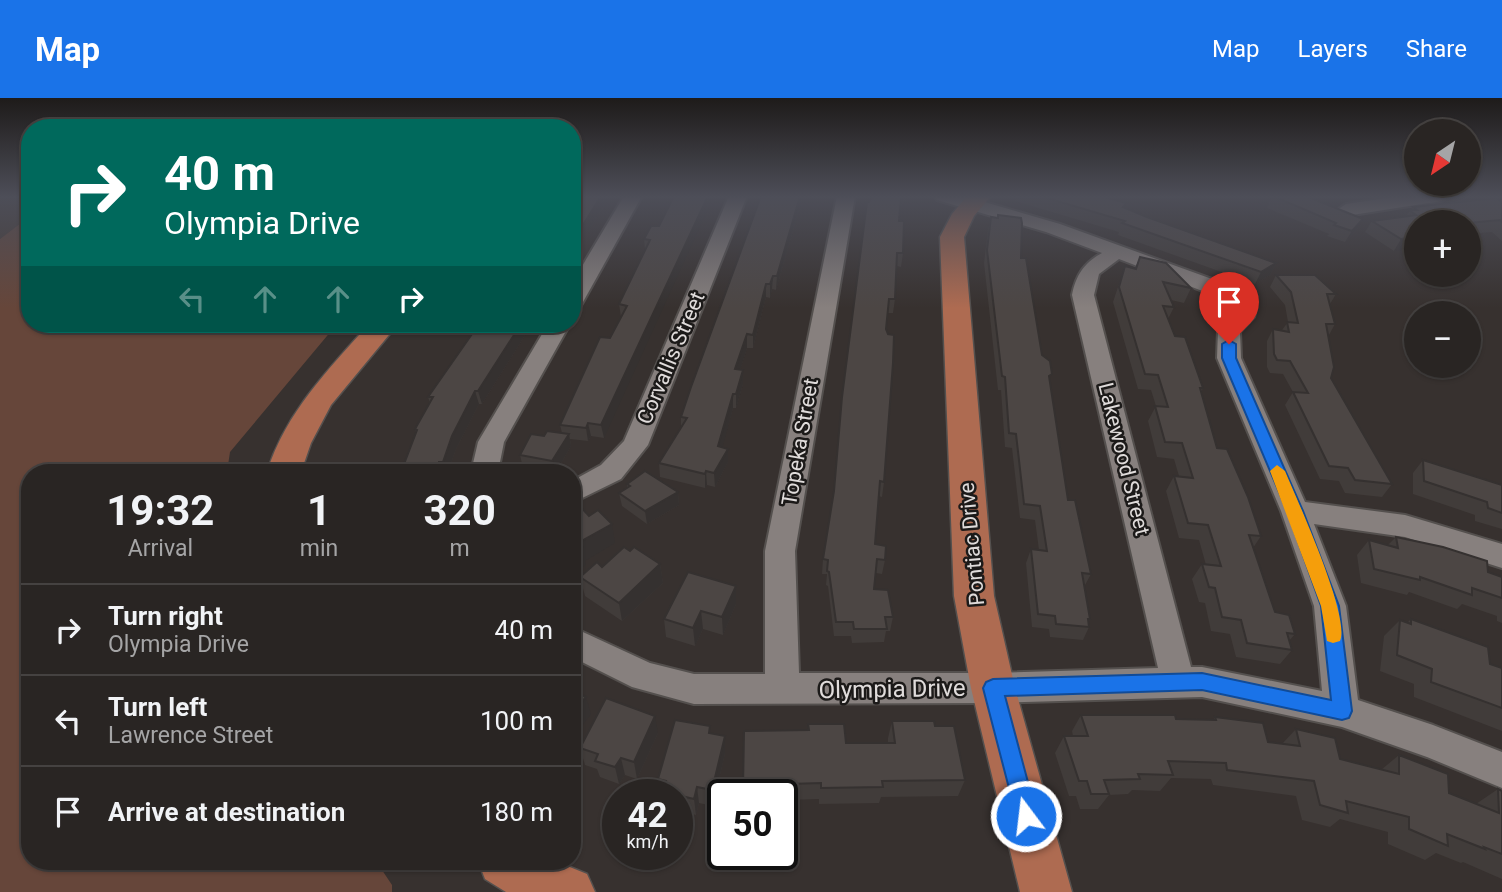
<!DOCTYPE html>
<html lang="en">
<head>
<meta charset="utf-8">
<style>
	:root { --surface:#292523; --page:#353130; --text:#f1f3f6; --muted:#a5a5a6; --line:#454241; --accent:#1a73e8 }
	body { margin:0; font-family:Roboto,sans-serif; background:var(--page); color:var(--text); height:100vh; display:flex; flex-direction:column; font-size:26px; white-space:nowrap }
	* { box-sizing:border-box; margin:0 }
	p { font-size:23px; color:var(--muted) }
	.icon { flex:none; width:38px; height:38px; fill:none; stroke:currentColor; stroke-width:2; stroke-linecap:round; stroke-linejoin:round }
	.map { position:relative; flex:1; overflow:hidden }
	.panel { position:absolute; left:21px; top:366px; width:560px; height:406px; display:flex; flex-direction:column; background:var(--surface); border-radius:28px; box-shadow:0 2px 5px #0004,0 0 0 2px var(--line) }
	.panel>* { flex:none }
	.top-card { position:absolute; left:21px; top:21px; width:560px; height:214px; border-radius:28px; box-shadow:0 2px 5px #0004,0 0 0 2px var(--line); background:#00695c; color:#fff; overflow:hidden }
	.needle { width:46px; rotate:215deg }
	.fabs { position:absolute; left:1404px; top:21px; display:grid; gap:14px }
	.fabs a { display:grid; place-items:center; width:77px; height:77px; border-radius:50%; background:var(--surface); box-shadow:0 2px 5px #0004,0 0 0 2px var(--line); font-size:35px }
	.speed { position:absolute; left:602px; top:681px; display:flex; gap:14px; font-size:35px; font-weight:700; text-align:center }
	.speed>* { display:grid; place-content:center; width:91px; height:91px; border-radius:50%; background:var(--surface); box-shadow:0 2px 5px #0004,0 0 0 2px var(--line); line-height:1 }
	.speed small { font-size:18px; font-weight:400 }
	.speed .limit { border:4px solid #111; border-radius:10px; background:#fff; color:#111 }
	.pin { position:absolute; display:grid; place-items:center; width:60px; height:60px; color:#fff; margin:-72px -30px; border-radius:50% 50% 50% 0; rotate:-45deg; box-shadow:0 0 7px #0007 }
	.pin .icon { rotate:45deg }
	.me { position:absolute; width:77px; margin:-38px; rotate:345deg; stroke-linejoin:round; filter:drop-shadow(0 0 5px #0008) }
	.turn { display:flex; align-items:center; gap:24px; height:147px; padding:0 28px; font-size:32px }
	.turn .icon { width:91px; height:91px; stroke-width:2.5 }
	.turn b { display:block; font-size:49px; line-height:60px }
	.lanes { display:flex; align-items:center; height:66px; padding:0 28px; background:#0003; justify-content:center; gap:35px; direction:ltr }
	.lanes .off { opacity:.35 }
	.eta { display:flex; justify-content:space-evenly; align-items:center; height:119px; text-align:center }
	.eta b { font-size:42px; font-weight:700; line-height:49px }
	ul { padding:0; list-style:none }
	li { display:flex; align-items:center; gap:21px; height:91px; padding:0 28px; border-top:2px solid var(--line) }
	li div { flex:1 }
	li b { display:block; font-size:26px }
	li em { font-style:normal }
	header { display:flex; align-items:center; gap:42px; box-sizing:border-box; height:98px; padding:0 35px; background:var(--accent); color:#fff }
	header strong { font-size:33px }
	nav { display:flex; gap:38px; margin-inline-start:auto; font-size:24px }
	.map>svg:first-child { display:block }
	.built { fill:#453934 }
	.green { fill:#66463a }
	.lines { fill:none; stroke-linecap:round; stroke-linejoin:round }
	.minor-casing { stroke:#54504e; stroke-width:4 }
	.major-casing { stroke:#54504e; stroke-width:3 }
	.minor { fill:#87807e; fill-rule:evenodd }
	.major { fill:#ae6b51; fill-rule:evenodd }
	.wall { fill:#413c3a }
	.shaded-wall { fill:#353130 }
	.building { fill:#4c4644; stroke:#353130; stroke-width:2 }
	.route { fill:#1a73e8; stroke:#114b97; stroke-width:2 }
	.slow { fill:#f59e0b }
	.labels { text-anchor:middle; dominant-baseline:central; stroke-width:5; stroke-linejoin:round; paint-order:stroke }
	.street-label { font-size:21px; fill:#e0dcdb; stroke:#1c1a19 }
	.near-street-label { font-size:24px; fill:#e0dcdb; stroke:#1c1a19 }
</style>
</head>
<body>
<header>
<strong>Map</strong>
<nav><a>Map</a><a>Layers</a><a>Share</a></nav>
</header>
<div class="map">
<svg width="1502" height="794" viewBox="0 0 1502 794">
	<rect width="100%" height="100%" fill="#37312f"/>
	<path class="built" d="M0 98H30V118L0 141Z"/>
	<path class="green" d="M30 118V226H337L230 354 227 374H30V763H376L392 787V794H0V141Z"/>
	<g class="lines">
		<defs>
			<g id="minor">
				<path d="M624 98H642L583 204 580 209 572 210V185Z"/>
				<path d="M729 98H747L648 347 621 381 572 405V383L601 367 624 343Z"/>
				<path d="M837 98H855L795 453 799 575H993L1158 570 1072 197C1076 177 1084 165 1102 155L1046 134 937 102 934 98H964L1060 126 1234 189 1247 197 1256 211 1254 219 1240 234 1241 260 1305 404 1405 417 1502 446V470L1405 439 1314 426 1346 508 1358 602 1433 627 1502 654V690L1427 659 1342 629 1202 599 993 605 694 606 632 589 572 559V529L650 565 694 576H765V453ZM1119 161 1218 199 1234 211 1233 217 1218 232 1217 260 1281 413 1314 508 1322 593 1202 569H1191L1094 197 1099 176Z"/>
				<path d="M1401 98H1450L1441 103 1346 118 1337 112 1346 106Z"/>
				<path d="M548 226H570L504 344 498 374H471L478 344Z"/>
			</g>
			<g id="major">
				<path d="M967 98H991L974 118 964 139 994 498 1015 590 1072 794H1020L971 590 954 498 940 139 952 116Z"/>
				<path d="M369 226H398L331 307 311 345 301 374H267C286 314 328 272 369 226Z"/>
				<path d="M478 763H555L587 776 595 794H506L485 781Z"/>
			</g>
		</defs>
		<use href="#minor" class="minor-casing"/>
		<use href="#major" class="major-casing"/>
		<use href="#minor" class="minor"/>
		<use href="#major" class="major"/>
	</g>
	<g class="wall">
		<path d="M572 98H610L580 147 572 146Z"/>
		<path d="M803 98 776 192 772 191 770 200 766 199 753 250H747L740 272 743 286 736 310H733L722 349 728 351V364L715 389 707 387 705 390 660 379 659 365 681 329V319Z"/>
		<path d="M1016 98H1101L1126 105 1124 109 1147 119 1276 165 1270 177 1255 186 1118 137 1119 134 1015 103Z"/>
		<path d="M1272 98 1363 121 1356 133 1345 144 1327 138 1329 136 1267 110Z"/>
		<path d="M905 101 899 111V123L903 155 901 169 897 168 895 201 893 215H888L886 231 884 384 882 399 878 398 875 446 885 462 882 476 876 475 874 491 893 519 890 533H886L884 544 852 545 851 538H834L828 488 826 487 827 476H822L823 461 834 397 869 104Z"/>
		<path d="M1502 104V143L1492 134 1468 136V124H1416L1394 153 1365 134 1372 123 1406 118 1413 109Z"/>
		<path d="M991 119 1021 160 1042 257 1049 283 1068 402 1091 476 1084 489 1090 521 1088 525 1089 529 1083 542 1050 539 1049 531 1032 529 1026 465 1031 451 1039 452 1035 422 1020 420 1012 350 1005 349 1001 292H998L984 165 988 132Z"/>
		<path d="M659 128 604 340 591 338 588 343 570 341 571 348 556 374H546L523 370 520 357 544 338 562 335 560 327 621 219 619 206 645 152 644 141Z"/>
		<path d="M1140 159 1191 190 1184 205 1171 202 1174 209 1168 221 1175 238 1203 290 1201 294 1217 350 1261 438 1253 450 1275 514 1295 536 1289 543 1292 552 1280 566 1236 559 1230 536 1211 533 1205 505 1199 504 1192 481 1202 466 1206 467 1199 442 1179 440 1166 393 1174 378H1179L1174 361 1157 359 1148 323 1156 308 1151 292 1138 291 1113 204 1125 168 1135 170Z"/>
		<path d="M1276 177 1336 196 1330 206 1335 226 1329 237 1331 280 1392 386 1382 399 1345 395 1339 383 1320 381 1285 307 1293 294 1283 276 1270 275 1267 269V243L1273 231 1282 232 1288 224 1285 207 1270 189Z"/>
		<path d="M479 226H532L482 306H479L456 351 448 374H401L416 335 415 331 430 305 428 299Z"/>
		<path d="M1423 362 1502 387V431L1475 423V417L1413 396V375Z"/>
		<path d="M627 386 678 394 679 407 647 426 622 408 619 395 627 390Z"/>
		<path d="M1396 439 1502 479V525L1497 523V518L1462 506 1457 511 1409 494 1407 497 1361 485 1357 457 1369 442 1388 447Z"/>
		<path d="M630 453 660 466 663 485 622 523 585 498 580 479 602 469Z"/>
		<path d="M736 488V506L723 537 703 531 695 548 666 539 664 521Z"/>
		<path d="M1411 521 1490 566 1502 570V633L1414 599V586L1380 573 1384 538 1400 522 1407 525Z"/>
		<path d="M1081 617 1213 622 1215 619 1268 644 1282 646 1296 631 1340 661 1381 672 1399 657 1449 695 1476 706 1498 691 1502 693V781L1463 764 1461 765 1436 755 1425 762 1388 746V734L1340 721 1330 729 1302 722 1296 698 1213 687 1211 681 1171 680 1160 693 1132 692 1128 696 1109 697 1098 711H1080L1076 698H1069L1055 655 1064 638H1073L1072 633Z"/>
		<path d="M892 623 935 628 965 682 958 698 881 699 879 705 819 706V701L788 702V706H782V696H743L744 633 808 632V626L846 645H888V640Z"/>
		<path d="M658 635 637 681 625 677 619 686 600 679 597 671 585 667 580 650Z"/>
		<path d="M711 635 725 655 713 708 699 705 696 717 677 713V696H661L658 681Z"/>
	</g>
	<g class="shaded-wall">
		<path d="M601 98H610L580 147 578 135Z"/>
		<path d="M708 98H714L604 340 601 327Z"/>
		<path d="M800 98H803L776 192 777 178Z"/>
		<path d="M901 98H905L899 112Z"/>
		<path d="M1363 121 1356 133 1345 144 1352 133Z"/>
		<path d="M1416 139V150L1394 153 1401 141Z"/>
		<path d="M1276 165 1270 177 1255 186 1261 174Z"/>
		<path d="M773 178 772 191 770 200V186Z"/>
		<path d="M766 186V199L753 250V237Z"/>
		<path d="M521 226H532L482 306 478 293Z"/>
		<path d="M747 236V250L736 285 735 271Z"/>
		<path d="M743 272V286L736 310V296Z"/>
		<path d="M475 293 479 306 456 351 448 374H447L443 364 452 338Z"/>
		<path d="M733 296V310L719 362 718 348Z"/>
		<path d="M588 325 591 338 588 343 586 330Z"/>
		<path d="M569 336 571 348 556 374H555L552 363Z"/>
		<path d="M728 351V364L715 389 714 375Z"/>
		<path d="M439 364 443 374H439Z"/>
		<path d="M706 373 707 387 705 390V376Z"/>
		<path d="M678 394 679 407 647 426 645 413Z"/>
		<path d="M612 426 615 445 585 463 586 467 572 476V454L578 445Z"/>
		<path d="M660 466 663 485 622 523 619 505Z"/>
		<path d="M736 488V506L723 537 722 519Z"/>
		<path d="M701 513 703 531 695 548 693 530Z"/>
		<path d="M586 599 591 616 572 641V616Z"/>
		<path d="M655 618 658 635 637 681 634 664Z"/>
		<path d="M725 638V655L713 708 712 692Z"/>
		<path d="M621 660 625 677 619 686 615 669Z"/>
		<path d="M697 689 699 705 696 717 694 701Z"/>
	</g>
	<g class="building">
		<path d="M572 98H601L578 135H572Z"/>
		<path d="M674 98H708L601 327 588 325 586 330 560 327 600 239 610 240 627 208 619 206 650 142 644 141 651 128H659Z"/>
		<path d="M761 98H800L777 178H773L770 186H766L753 237 747 236 735 271 743 272 736 296H733L718 348 728 351 714 375 706 373 705 376 659 365 687 320 681 319 691 289Z"/>
		<path d="M872 98H901L899 123H904L903 155H897L895 201H889L886 231 888 236 894 237 893 265 884 384 880 383 875 446 886 448 885 462 877 461 874 491 888 492 893 519H885L887 531H854L853 524H836L829 474 827 473 828 462 823 461 834 393 842 299 867 104H869Z"/>
		<path d="M1040 98H1101L1126 105 1123 109 1147 119 1276 165 1261 174 1122 125 1125 123Z"/>
		<path d="M1273 98H1306L1363 121 1352 133 1334 127 1336 125Z"/>
		<path d="M1496 100 1502 104V124L1500 122 1468 125V124H1416V139L1401 141 1372 123 1416 117 1409 112H1417L1413 109Z"/>
		<path d="M998 117 1021 120 1022 125 1021 160H1026L1042 257 1050 263 1052 276 1049 278 1068 402H1075L1091 476 1082 475 1090 521H1088L1089 529 1056 526 1055 518 1038 516 1031 451 1047 453 1040 408 1024 406 1016 336 1009 335 1005 279 1002 278 987 152 991 119 998 120Z"/>
		<path d="M1140 159 1166 165 1191 190 1163 184 1174 209 1163 208 1175 238 1185 239 1203 290H1200L1217 350 1227 351 1248 399 1261 438 1249 437 1275 514 1289 517 1295 536 1287 535 1292 552 1247 545 1241 522 1222 519 1215 490 1209 489 1202 466 1221 468 1208 427 1188 425 1174 378 1193 380 1182 345 1165 344 1155 308 1168 309 1158 277 1145 276 1119 189 1125 168 1136 171Z"/>
		<path d="M1276 177H1315L1336 196H1327L1335 226H1326L1334 269 1331 280 1392 386 1355 382 1348 370 1329 368 1293 294 1308 295 1290 263 1277 262 1274 256 1273 231 1289 234 1287 224 1298 225 1291 194Z"/>
		<path d="M479 226H521L478 293H475L452 338 443 364H439V374H401L417 332 415 331 433 299H428Z"/>
		<path d="M547 333 569 336 552 363 520 357 531 336 544 338Z"/>
		<path d="M1423 362 1502 387V415L1488 410 1487 404 1424 383Z"/>
		<path d="M645 373 678 394 645 413 619 395 630 388 627 386Z"/>
		<path d="M577 405 589 418 598 412 612 426 578 445 582 449 572 454V407Z"/>
		<path d="M1396 439 1443 449 1487 463 1488 474 1502 479V500L1472 490V497L1420 479V482L1374 471 1369 442 1398 450Z"/>
		<path d="M624 449 630 453 634 449 660 466 619 505 580 479 597 464 602 469Z"/>
		<path d="M688 474 736 488 722 519 701 513 693 530 664 521Z"/>
		<path d="M1411 521 1488 549 1490 566 1502 570V610L1431 584 1432 571 1397 557 1400 522 1411 526Z"/>
		<path d="M572 585 576 587 573 592 586 599 572 616Z"/>
		<path d="M606 600 655 618 634 664 621 660 615 669 595 663 598 656 580 650Z"/>
		<path d="M1081 617H1175L1176 621 1216 622 1215 619 1263 625 1268 644 1300 648 1296 631 1335 640 1340 661 1399 676V657L1448 676 1449 695 1499 715 1498 691 1502 693V756L1484 749 1485 751 1447 736 1448 748 1409 731V719L1346 703 1348 715 1320 707 1314 683 1227 672 1226 665 1168 663 1173 677 1138 676 1140 681 1104 682 1109 696H1091L1087 683H1079L1064 638H1088Z"/>
		<path d="M675 622 710 628 709 635 725 638 712 692 697 689 694 701 677 697V696L663 695 666 683 658 681Z"/>
		<path d="M892 623H934L935 628H954L965 682 882 683 883 689 821 690V685L789 686V690H743L744 633 809 632 808 626H844L846 645H895Z"/>
	</g>
	<linearGradient id="sky" x2="0" y2="1"><stop stop-color="#1e1b1a"/><stop offset="0.47" stop-color="#4d4e58"/><stop offset="1" stop-color="#4d4e58" stop-opacity="0"/></linearGradient>
	<rect width="1502" height="210" fill="url(#sky)"/>
	<path class="route" d="M1229 242 1236 246V260L1303 413 1339 508 1352 613 1349 620 1342 622 1202 592 1005 598 1037 718 1034 725 1026 728 1018 725 983 590 986 584 993 581 1202 575 1331 602 1321 508 1287 413 1222 260V246Z"/>
	<path class="slow" d="M1277 367 1285 373C1297 402 1351 519 1340 543L1333 545 1327 543 1321 508 1270 373Z"/>
	<g class="labels">
		<g class="street-label">
			<text transform="translate(671 260) rotate(-67)">Corvallis Street</text>
			<text transform="translate(800 344) rotate(-80)">Topeka Street</text>
			<text transform="translate(1124 361) rotate(76)">Lakewood Street</text>
			<text transform="translate(972 446) rotate(-95)">Pontiac Drive</text>
		</g>
		<g class="near-street-label">
			<text transform="translate(892 591) rotate(-1)">Olympia Drive</text>
		</g>
	</g>
</svg>
<div class="fabs">
<a><svg class="needle" viewBox="-14 -14 28 28"><path d="M0-13l5 13h-10z" fill="#e53935"/><path d="M0 13l5-13h-10z" fill="#a5a5a6"/></svg></a>
<a>+</a>
<a>−</a>
</div>
<div class="speed"><div>42<small>km/h</small></div><div class="limit">50</div></div>
<div class="pin" style="left:1229px;top:246px;background:#d93025"><svg class="icon" aria-label="arrive" viewBox="0 0 24 24"><path d="M6 21V4h12l-3 4 3 4H6"/></svg></div>
<svg class="me" style="left:1026px;top:718px" viewBox="-20 -20 40 40"><circle r="17" fill="#1a73e8" stroke="#fff" stroke-width="3"/><path d="M0-11L8 9 0 5-8 9z" fill="#fff"/></svg>
<div class="top-card">
<div class="turn"><svg class="icon" aria-label="right" viewBox="0 0 24 24"><path d="M7 20v-9h11M14 6l5 5-5 5"/></svg><div><b>40 m</b>Olympia Drive</div></div>
<div class="lanes"><svg class="icon off" aria-label="left" viewBox="0 0 24 24"><path d="M17 20v-9H6M10 6l-5 5 5 5"/></svg><svg class="icon off" aria-label="ahead" viewBox="0 0 24 24"><path d="M12 20V5M6 11l6-6 6 6"/></svg><svg class="icon off" aria-label="ahead" viewBox="0 0 24 24"><path d="M12 20V5M6 11l6-6 6 6"/></svg><svg class="icon" aria-label="right" viewBox="0 0 24 24"><path d="M7 20v-9h11M14 6l5 5-5 5"/></svg></div>
</div>
<section class="panel">
<div class="eta">
<div><b>19:32</b><p>Arrival</p></div>
<div><b>1</b><p>min</p></div>
<div><b>320</b><p>m</p></div>
</div>
<ul>
<li><svg class="icon" aria-label="right" viewBox="0 0 24 24"><path d="M7 20v-9h11M14 6l5 5-5 5"/></svg><div><b>Turn right</b><p>Olympia Drive</p></div><em>40 m</em></li>
<li><svg class="icon" aria-label="left" viewBox="0 0 24 24"><path d="M17 20v-9H6M10 6l-5 5 5 5"/></svg><div><b>Turn left</b><p>Lawrence Street</p></div><em>100 m</em></li>
<li><svg class="icon" aria-label="arrive" viewBox="0 0 24 24"><path d="M6 21V4h12l-3 4 3 4H6"/></svg><div><b>Arrive at destination</b></div><em>180 m</em></li>
</ul>
</section>
</div>
</body>
</html>
